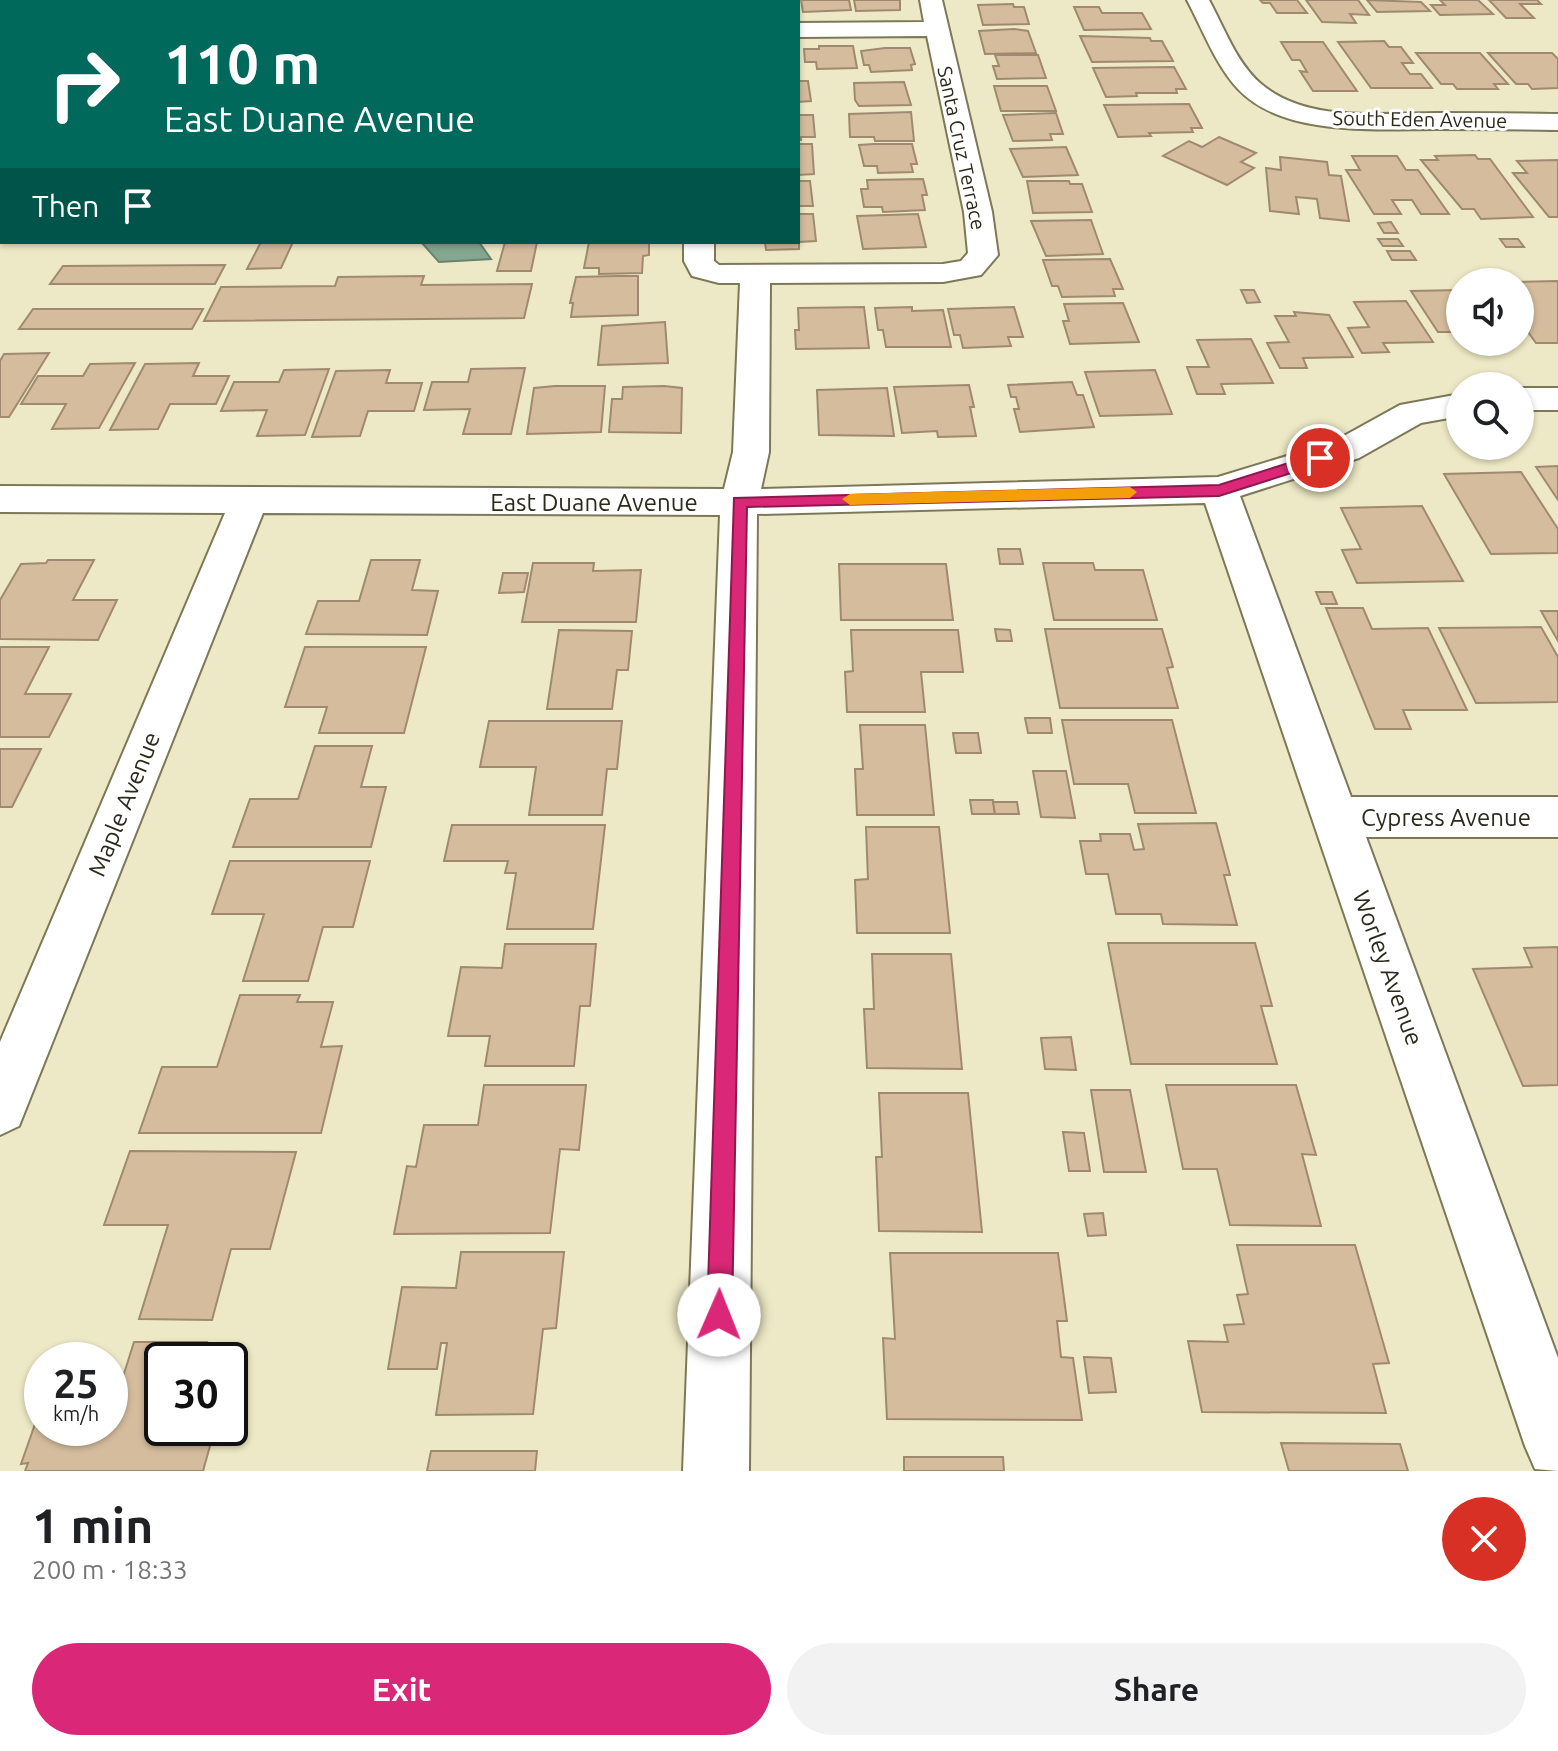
<!DOCTYPE html>
<html lang="en">
<head>
<meta charset="utf-8">
<style>
	:root { --surface:#fff; --page:#f2f2f2; --text:#202124; --muted:#757577; --accent:#db2777 }
	body { margin:0; font-family:Ubuntu,sans-serif; background:var(--page); color:var(--text); height:100vh; display:flex; flex-direction:column; font-size:30px; white-space:nowrap }
	* { box-sizing:border-box; margin:0 }
	p { font-size:26px; color:var(--muted) }
	.icon { flex:none; width:44px; height:44px; fill:none; stroke:currentColor; stroke-width:2; stroke-linecap:round; stroke-linejoin:round }
	.map { position:relative; height:1471px; overflow:hidden }
	.sheet { display:flex; flex-direction:column; background:var(--surface); flex:1 }
	.sheet>* { flex:none }
	.guide { position:absolute; left:0px; top:0px; width:800px; height:244px; box-shadow:0 2px 6px #0004; background:#00695c; color:#fff; overflow:hidden }
	.fabs { position:absolute; left:1446px; top:268px; display:grid; gap:16px }
	.fabs a { display:grid; place-items:center; width:88px; height:88px; border-radius:50%; background:var(--surface); box-shadow:0 2px 6px #0004; font-size:40px }
	.speed { position:absolute; left:24px; top:1342px; display:flex; gap:16px; font-size:40px; font-weight:700; text-align:center }
	.speed>* { display:grid; place-content:center; width:104px; height:104px; border-radius:50%; background:var(--surface); box-shadow:0 2px 6px #0004; line-height:1 }
	.speed small { font-size:20px; font-weight:400 }
	.speed .limit { border:4px solid #111; border-radius:12px; background:#fff; color:#111 }
	.pin { position:absolute; display:grid; place-items:center; width:68px; height:68px; color:#fff; margin:-34px; border:4px solid #fff; border-radius:50%; box-shadow:0 2px 8px #0007 }
	.me { position:absolute; width:88px; margin:-44px; rotate:1deg; stroke-linejoin:round; filter:drop-shadow(0 0 6px #0008) }
	.turn { display:flex; align-items:center; gap:28px; height:168px; padding:0 32px; font-size:36px }
	.turn .icon { width:104px; height:104px; stroke-width:2.5 }
	.turn b { display:block; font-size:56px; line-height:68px }
	.then { display:flex; align-items:center; height:76px; padding:0 32px; background:#0003; gap:16px; font-size:30px }
	.round { display:grid; place-items:center; flex:none; width:84px; height:84px; border-radius:42px; background:var(--page) }
	.head { display:flex; align-items:center; justify-content:space-between; height:136px; padding:0 32px }
	h1 { font-size:48px; font-weight:600; line-height:60px }
	.cta { display:flex; gap:16px; margin-top:auto; padding:16px 32px }
	.cta a { flex:1; height:92px; border-radius:48px; background:var(--accent); color:#fff; font-size:32px; font-weight:600; line-height:92px; text-align:center }
	.cta a+a { background:var(--page); color:var(--text) }
	.map>svg:first-child { display:block }
	.water { fill:#84a791; stroke:#6a826e; stroke-width:2 }
	.building { fill:#d5bc9d; stroke:#a08a6f; stroke-width:2 }
	.lines { fill:none; stroke-linecap:round; stroke-linejoin:round }
	.minor-casing { stroke:#7d7858; stroke-width:4 }
	.minor { fill:#fff; fill-rule:evenodd }
	.route { fill:#db2777; stroke:#8e194d; stroke-width:2 }
	.slow { fill:#f59e0b }
	.labels { text-anchor:middle; dominant-baseline:central; stroke-width:6; stroke-linejoin:round; paint-order:stroke }
	.far-street-label { font-size:20px; fill:#2c2a1c; stroke:#fff }
	.street-label { font-size:24px; fill:#2c2a1c; stroke:#fff }
</style>
</head>
<body>
<div class="map">
<svg width="1558" height="1471" viewBox="0 0 1558 1471">
	<rect width="100%" height="100%" fill="#ede8c5"/>
	<path class="water" d="M421 242H479L491 259 439 262Z"/>
	<g class="building">
		<path d="M801 0H849L851 10 803 12Z"/>
		<path d="M854 0H900V10L856 11Z"/>
		<path d="M1260 0H1297L1307 13H1277L1270 3H1263Z"/>
		<path d="M1306 0H1358L1369 15 1350 14 1356 23 1322 22Z"/>
		<path d="M1367 0 1421 2 1430 11 1377 12Z"/>
		<path d="M1440 0H1478L1493 14 1440 15 1431 5H1445Z"/>
		<path d="M1489 0H1537L1541 4H1520L1534 18H1506Z"/>
		<path d="M1013 4 1014 7H1024L1029 24 983 25 978 5Z"/>
		<path d="M1074 7H1099L1102 13H1142L1151 29 1084 30Z"/>
		<path d="M1014 29 1028 31 1036 53 985 54 979 31Z"/>
		<path d="M1080 36 1150 38 1151 41H1162L1173 61 1092 62Z"/>
		<path d="M1384 41 1389 47H1401L1413 63H1402L1410 74H1421L1432 88H1371L1338 42Z"/>
		<path d="M1281 42H1323L1357 91H1313L1300 71 1307 72 1300 60H1292Z"/>
		<path d="M819 46H853L857 68 817 69 816 62H805L804 49H819Z"/>
		<path d="M885 48H910L915 64 911 65 912 70 871 72 869 65H864L861 51Z"/>
		<path d="M1416 53H1480L1508 84H1494L1498 89H1457L1453 84H1441Z"/>
		<path d="M1488 53H1552L1558 59V88L1532 89 1528 84H1516Z"/>
		<path d="M995 55H1038L1046 78 997 79 993 66H999Z"/>
		<path d="M1174 67 1186 89H1176L1177 93H1136L1137 96 1106 97 1093 68Z"/>
		<path d="M798 81H808L811 101 798 102Z"/>
		<path d="M904 82 911 105 859 106 855 100 854 83Z"/>
		<path d="M994 86H1047L1056 111H1001Z"/>
		<path d="M1189 104 1202 128H1191L1193 132 1149 133 1151 136 1118 137 1104 105Z"/>
		<path d="M911 112 914 141H875L874 137H850L849 114Z"/>
		<path d="M1056 113 1063 134H1050L1052 140 1013 141 1003 115Z"/>
		<path d="M798 115H813L815 137H801V140H798Z"/>
		<path d="M1219 137 1256 153 1241 162 1254 168 1227 185 1163 156 1189 141 1202 147Z"/>
		<path d="M798 144H812L814 174 798 175Z"/>
		<path d="M874 144H912L917 164H911L913 172 878 173 877 166H864L859 145Z"/>
		<path d="M1066 147 1078 175 1023 177 1010 149Z"/>
		<path d="M1475 155 1478 159H1490L1533 217 1481 219 1474 209H1462L1421 160H1438L1435 156Z"/>
		<path d="M1352 156H1397L1406 170H1418L1449 214H1421L1412 200H1392L1401 214H1374L1346 170H1360Z"/>
		<path d="M1280 157 1327 162 1329 175 1341 176 1349 221 1320 218 1317 199 1296 197 1299 214 1270 211 1266 168 1281 170Z"/>
		<path d="M1558 160V217H1549L1513 173H1527L1517 161Z"/>
		<path d="M923 179 927 195H922L925 210 883 212 882 207H864L861 189H868L867 180Z"/>
		<path d="M798 181H810L813 206H798Z"/>
		<path d="M1027 181H1069L1070 184H1082L1092 212 1033 213Z"/>
		<path d="M798 214H813L816 241 799 242V249L766 250 765 242H798Z"/>
		<path d="M918 214 926 247 863 249 857 216Z"/>
		<path d="M1091 220 1103 254 1046 256 1031 221Z"/>
		<path d="M1391 222 1398 233H1384L1378 223Z"/>
		<path d="M1378 239H1398L1403 246H1383Z"/>
		<path d="M1500 239H1518L1524 247H1506Z"/>
		<path d="M261 242H293L281 268 247 269Z"/>
		<path d="M505 242H537L531 271H497Z"/>
		<path d="M589 242H649V255L643 256 642 273 599 274V268H584Z"/>
		<path d="M1387 251H1410L1416 260H1392Z"/>
		<path d="M1110 259 1123 289H1113L1115 296 1062 297 1058 286H1052L1043 260Z"/>
		<path d="M225 265 215 284H50L63 266Z"/>
		<path d="M424 276 421 285 532 284 524 318 204 321 221 287 335 286 338 277Z"/>
		<path d="M618 276H638V315L571 317 573 303H570L576 277Z"/>
		<path d="M1558 281V343H1536L1520 321V282H1514Z"/>
		<path d="M1241 290H1254L1260 302 1247 303Z"/>
		<path d="M1460 290V332H1438L1411 291Z"/>
		<path d="M1406 301 1433 342 1383 343 1389 352 1362 353 1348 328 1369 327 1354 302Z"/>
		<path d="M1123 303 1139 342 1070 344 1063 321H1069L1064 304Z"/>
		<path d="M864 307 869 348 796 349 795 330H799L798 308Z"/>
		<path d="M912 307V311L943 310 951 347H886L883 330H878L875 308Z"/>
		<path d="M1014 307 1023 337H1008L1011 346 963 348 960 335H954L948 309Z"/>
		<path d="M33 309H203L192 329H19Z"/>
		<path d="M1294 312 1329 315 1353 357 1303 358 1307 368H1280L1267 343 1289 342 1275 316H1296Z"/>
		<path d="M665 322 668 363 598 365 602 326Z"/>
		<path d="M1251 339 1273 383 1221 384 1225 394H1197L1187 367H1209L1197 340Z"/>
		<path d="M49 353 9 417H0V361L4 354Z"/>
		<path d="M135 363 99 428 52 429 66 404H21L38 376H83L90 364Z"/>
		<path d="M199 363 193 376H229L216 404H170L158 429 110 430 145 364Z"/>
		<path d="M525 368 511 434H463L470 409 424 410 432 382H468L471 369Z"/>
		<path d="M329 369 305 435 257 436 267 410 221 411 234 382H279L284 370Z"/>
		<path d="M390 370 386 383H422L414 411H368L360 436 312 437 336 371Z"/>
		<path d="M1155 370 1172 414 1100 416 1085 372Z"/>
		<path d="M1072 382 1077 395H1083L1094 427 1020 432 1014 409H1019L1016 397H1011L1008 385Z"/>
		<path d="M969 385 974 407H970L976 436 938 437 937 431 902 433 894 387Z"/>
		<path d="M555 386H605L601 432 527 434 534 388Z"/>
		<path d="M664 386 682 388 681 433 609 432 612 399H622L623 387Z"/>
		<path d="M887 388 894 436 819 435 817 390Z"/>
		<path d="M1558 466V500L1536 467Z"/>
		<path d="M1521 472 1558 529V553L1491 554 1444 474Z"/>
		<path d="M1422 506 1463 581 1357 583 1342 550 1361 549 1341 508Z"/>
		<path d="M998 549H1020L1023 564H1000Z"/>
		<path d="M48 560H94L73 600H117L98 640 0 639V600L21 564 46 563Z"/>
		<path d="M371 560H420L412 590 438 591 427 635 306 634 318 601H359Z"/>
		<path d="M533 563H594L593 571 641 570 636 622H522Z"/>
		<path d="M1043 563H1093L1095 570H1143L1157 620H1054Z"/>
		<path d="M839 564H946L953 620H841Z"/>
		<path d="M503 573H528L524 592 499 593Z"/>
		<path d="M1316 592H1332L1337 604H1321Z"/>
		<path d="M1326 608H1363L1372 629 1428 628 1467 710H1403L1411 729H1375Z"/>
		<path d="M1541 611H1558V641Z"/>
		<path d="M1541 627 1558 657V702L1476 703 1439 628Z"/>
		<path d="M995 629 1010 630 1012 641H997Z"/>
		<path d="M1045 629H1162L1173 667 1167 668 1178 708H1060Z"/>
		<path d="M559 630 632 631 628 670H617L612 709H547Z"/>
		<path d="M851 630H958L963 672H921L925 712H847L845 672 853 671Z"/>
		<path d="M0 647H49L25 694H71L49 737H0Z"/>
		<path d="M305 647H426L404 733H319L327 707H285Z"/>
		<path d="M1025 718H1050L1052 733H1028Z"/>
		<path d="M1062 720H1172L1196 813H1135L1128 784H1074Z"/>
		<path d="M489 721H622L617 769H607L602 815H529L536 767H480Z"/>
		<path d="M860 725H925L934 815H857L855 769H863Z"/>
		<path d="M953 733H978L981 753H956Z"/>
		<path d="M315 746H372L361 787H386L371 847H233L250 799H298Z"/>
		<path d="M0 749H41L12 807H0Z"/>
		<path d="M1033 771H1066L1075 818 1041 817Z"/>
		<path d="M970 800H993L995 814H972Z"/>
		<path d="M993 802H1017L1019 814H995Z"/>
		<path d="M1216 823 1230 875H1224L1237 925 1163 924 1161 914H1116L1108 874H1086L1080 841H1101L1100 834H1130L1134 850 1144 849 1138 824Z"/>
		<path d="M452 825H605L593 929H507L516 873H505L508 861H444Z"/>
		<path d="M866 827H939L950 933H857L855 880 868 879Z"/>
		<path d="M230 861H370L353 927H323L308 981H243L264 914H212Z"/>
		<path d="M1108 943H1255L1272 1006H1261L1277 1064H1131Z"/>
		<path d="M505 944H596L590 1006H580L574 1066H485L490 1036H448L461 967 502 968Z"/>
		<path d="M1558 947V1085L1523 1086 1473 969 1532 967 1524 948Z"/>
		<path d="M872 954H951L962 1069 867 1068 864 1009H874Z"/>
		<path d="M240 995H300L297 1002H333L321 1047 342 1046 321 1133H139L162 1067H217Z"/>
		<path d="M1071 1037 1076 1070 1045 1069 1041 1038Z"/>
		<path d="M484 1085H586L579 1150 560 1149 550 1233 394 1234 407 1166 416 1167 424 1125H478Z"/>
		<path d="M1166 1085H1296L1316 1155 1302 1154 1321 1226 1230 1225 1217 1169H1183Z"/>
		<path d="M1091 1090H1130L1146 1172H1104Z"/>
		<path d="M879 1093H968L982 1232 879 1231 876 1157H882Z"/>
		<path d="M1063 1132 1084 1133 1090 1171H1069Z"/>
		<path d="M130 1151 296 1152 270 1249H231L212 1320 139 1319 168 1225H104Z"/>
		<path d="M1103 1213 1106 1235 1088 1236 1084 1214Z"/>
		<path d="M1237 1245H1355L1389 1363 1373 1364 1386 1413 1202 1412 1188 1341 1228 1342 1224 1325 1244 1324 1237 1295 1248 1294Z"/>
		<path d="M461 1252H564L556 1328 543 1329 533 1414 436 1415 447 1343H441L437 1369H388L402 1287 456 1288Z"/>
		<path d="M890 1253H1058L1067 1321H1057L1061 1357 1073 1358 1082 1420 887 1419 883 1338 895 1339Z"/>
		<path d="M134 1342H207L202 1360H162V1428H215L203 1471H25L28 1463 21 1464 42 1404V1428H110V1402H115Z"/>
		<path d="M1084 1357 1111 1358 1116 1392 1089 1393Z"/>
		<path d="M1281 1443 1400 1444 1408 1471H1289Z"/>
		<path d="M431 1451H537L535 1471H427Z"/>
		<path d="M904 1457H1003L1004 1471H904Z"/>
	</g>
	<g class="lines">
		<defs>
			<g id="minor">
				<path d="M154 0H177L153 2Z"/>
				<path d="M920 0H942L992 212 998 255 981 275 943 282 770 283 769 452 761 489 1218 477 1333 442 1400 405 1460 394V416L1421 423 1359 458 1240 496 1351 797H1558V837H1366L1558 1358V1471L1535 1469 1525 1446 1205 503 757 514 749 1471H683L720 515 263 513 19 1126 0 1135V1042L225 513 0 512V486L724 489 733 452 740 283H719L692 276 684 261V242H714V261L719 265 943 264 961 261 968 253 964 212 927 36 798 37V23L924 22Z"/>
				<path d="M1187 0H1209C1224 27 1236 62 1260 83 1306 123 1380 113 1436 113 1477 113 1517 113 1558 114V130C1517 129 1477 129 1436 129 1377 129 1283 137 1238 89 1215 64 1203 30 1187 0Z"/>
				<path d="M0 1 5 2H2V15Z"/>
				<path d="M0 198H2L0 218Z"/>
				<rect x="1520" y="388" width="38" height="22"/>
			</g>
		</defs>
		<use href="#minor" class="minor-casing"/>
		<use href="#minor" class="minor"/>
	</g>
	<path class="route" d="M1320 453 1328 458 1326 462 1219 496 747 507 732 1315 728 1324 719 1327 710 1324 707 1315 734 498 1219 485Z"/>
	<path class="slow" d="M1130 487 1137 492 1130 498 850 505 842 499 850 494Z"/>
	<g class="labels">
		<g class="far-street-label">
			<text transform="translate(1420 119) rotate(1)">South Eden Avenue</text>
			<text transform="translate(962 148) rotate(78)">Santa Cruz Terrace</text>
		</g>
		<g class="street-label">
			<text x="594" y="502">East Duane Avenue</text>
			<text transform="translate(124 804) rotate(-68)">Maple Avenue</text>
			<text x="1446" y="817">Cypress Avenue</text>
			<text transform="translate(1388 968) rotate(70)">Worley Avenue</text>
		</g>
	</g>
</svg>
<div class="fabs">
<a><svg class="icon" aria-label="sound" viewBox="0 0 24 24"><path d="M4 9h4l5-4v14l-5-4H4zM17 9q2 3 0 6"/></svg></a>
<a><svg class="icon" aria-label="search" viewBox="0 0 24 24"><circle cx="10" cy="10" r="6"/><path d="M15 15l6 6"/></svg></a>
</div>
<div class="speed"><div>25<small>km/h</small></div><div class="limit">30</div></div>
<div class="pin" style="left:1320px;top:458px;background:#d93025"><svg class="icon" aria-label="arrive" viewBox="0 0 24 24"><path d="M6 21V4h12l-3 4 3 4H6"/></svg></div>
<svg class="me" style="left:719px;top:1315px" viewBox="-20 -20 40 40"><circle r="19" fill="#fff"/><path d="M0-13L10 11 0 6-10 11z" fill="#db2777"/></svg>
<div class="guide">
<div class="turn"><svg class="icon" aria-label="right" viewBox="0 0 24 24"><path d="M7 20v-9h11M14 6l5 5-5 5"/></svg><div><b>110 m</b>East Duane Avenue</div></div>
<div class="then">Then<svg class="icon" aria-label="arrive" viewBox="0 0 24 24"><path d="M6 21V4h12l-3 4 3 4H6"/></svg></div>
</div>
</div>
<section class="sheet">
<div class="head"><div><h1>1 min</h1><p>200 m · 18:33</p></div><a class="round" style="background:#d93025;color:#fff"><svg class="icon" aria-label="close" viewBox="0 0 24 24"><path d="M6 6l12 12M18 6L6 18"/></svg></a></div>
<div class="cta"><a>Exit</a><a>Share</a></div>
</section>
</body>
</html>
